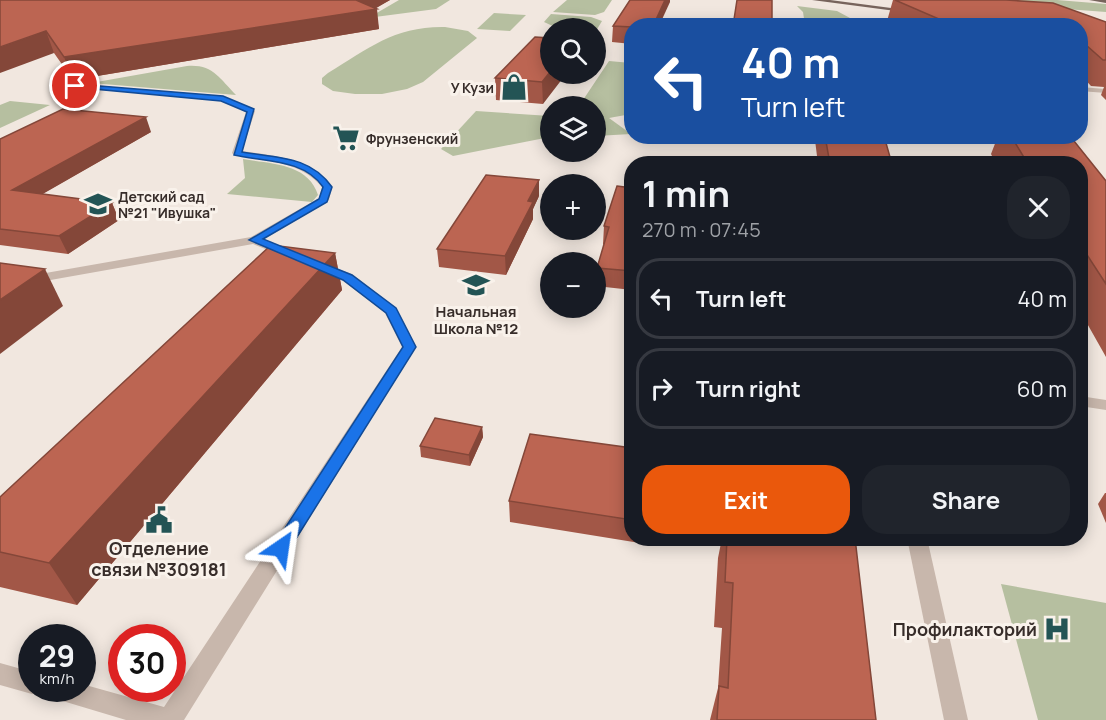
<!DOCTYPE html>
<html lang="en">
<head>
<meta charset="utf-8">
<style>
	:root { --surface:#171b24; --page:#20242c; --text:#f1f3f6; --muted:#9ea1a6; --line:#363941; --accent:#ea580c }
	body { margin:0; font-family:Manrope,sans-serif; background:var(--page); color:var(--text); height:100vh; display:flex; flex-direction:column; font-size:22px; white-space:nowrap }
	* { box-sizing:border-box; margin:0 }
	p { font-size:20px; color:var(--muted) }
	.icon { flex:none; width:33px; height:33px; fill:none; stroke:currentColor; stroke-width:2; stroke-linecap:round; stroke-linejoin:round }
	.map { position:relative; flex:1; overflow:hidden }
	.panel { position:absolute; left:624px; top:156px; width:464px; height:390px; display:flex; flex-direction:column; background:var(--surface); border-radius:24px; box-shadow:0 3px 15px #0003 }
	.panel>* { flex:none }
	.hud { position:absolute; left:624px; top:18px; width:464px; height:126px; border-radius:24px; box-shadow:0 3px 15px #0003; background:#1a4fa0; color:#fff; overflow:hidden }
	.controls { position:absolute; left:540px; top:18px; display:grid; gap:12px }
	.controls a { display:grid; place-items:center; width:66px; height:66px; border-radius:50%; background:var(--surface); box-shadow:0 3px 15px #0003; font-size:30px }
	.speed { position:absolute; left:18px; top:624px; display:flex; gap:12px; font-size:30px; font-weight:700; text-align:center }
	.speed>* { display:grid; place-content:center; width:78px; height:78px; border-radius:50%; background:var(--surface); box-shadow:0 3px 15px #0003; line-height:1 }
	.speed small { font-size:15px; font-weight:400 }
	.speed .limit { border:9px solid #d22; background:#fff; color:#111 }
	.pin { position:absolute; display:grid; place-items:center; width:51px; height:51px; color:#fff; margin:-26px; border:3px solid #fff; border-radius:50%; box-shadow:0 2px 6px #0007 }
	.me { position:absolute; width:66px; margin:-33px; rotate:32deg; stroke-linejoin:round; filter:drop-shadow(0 0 4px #0008) }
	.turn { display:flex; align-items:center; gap:21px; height:126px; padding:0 18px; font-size:27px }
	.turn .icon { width:78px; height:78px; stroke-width:2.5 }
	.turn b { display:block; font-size:42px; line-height:51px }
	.round { display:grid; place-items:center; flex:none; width:63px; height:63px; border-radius:24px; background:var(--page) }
	.headline { display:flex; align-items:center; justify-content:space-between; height:102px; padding:0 18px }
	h1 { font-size:36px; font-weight:700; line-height:45px }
	.primary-button { display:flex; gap:12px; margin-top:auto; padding:12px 18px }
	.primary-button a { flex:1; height:69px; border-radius:24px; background:var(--accent); color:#fff; font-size:24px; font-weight:700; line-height:69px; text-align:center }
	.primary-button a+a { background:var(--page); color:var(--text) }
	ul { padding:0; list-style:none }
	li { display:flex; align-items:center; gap:18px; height:81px; margin:0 12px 9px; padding:0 6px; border:3px solid var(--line); border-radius:24px }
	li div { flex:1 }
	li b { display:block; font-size:22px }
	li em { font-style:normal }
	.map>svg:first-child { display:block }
	.green { fill:#b6bfa0 }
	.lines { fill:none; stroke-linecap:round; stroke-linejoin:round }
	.minor { fill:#c8b7ac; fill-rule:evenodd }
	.major { fill:#77645c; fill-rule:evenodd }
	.wall { fill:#a25747 }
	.shaded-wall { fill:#844739 }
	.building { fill:#bc6552; stroke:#844739; stroke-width:1.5 }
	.route { fill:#1a73e8; stroke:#114b97; stroke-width:1.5 }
	.labels { text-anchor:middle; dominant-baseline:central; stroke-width:6; stroke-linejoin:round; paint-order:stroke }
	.far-poi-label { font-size:14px; font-weight:bold; fill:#372d2a; stroke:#f9f2eb; text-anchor:start }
	.poi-label { font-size:15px; font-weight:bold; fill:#372d2a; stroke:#f9f2eb }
	.near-poi-label { font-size:18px; font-weight:bold; fill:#372d2a; stroke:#f9f2eb }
</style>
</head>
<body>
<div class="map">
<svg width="1106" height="720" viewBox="0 0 1106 720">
	<rect width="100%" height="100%" fill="#f1e7df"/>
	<g class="green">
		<path d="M399 0H450L436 9 375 17V14Z"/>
		<path d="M567 0H612L604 12 595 15 553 12Z"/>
		<path d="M945 0H1057L1106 4V12Z"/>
		<path d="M797 6 837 11 863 25H805L803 12Z"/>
		<path d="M494 13 526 15 510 31 477 29Z"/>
		<path d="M551 14 591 17 602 21 596 31V28H557L544 22Z"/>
		<path d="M445 27 468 31 477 38 423 82 407 89 382 94H355L333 91 322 84V78L328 73C369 48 395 26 445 27Z"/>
		<path d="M609 61 631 63V114L609 118 631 134 596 136V106H579Z"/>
		<path d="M187 66C213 64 219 78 236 95L91 83Z"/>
		<path d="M10 101 50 105 0 128V105Z"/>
		<path d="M476 111 550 116V137L453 156 441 149Z"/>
		<path d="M243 159C271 164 308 163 318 195L312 202 227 194 245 178Z"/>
		<path d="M1001 584 1106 603V720H1038Z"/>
	</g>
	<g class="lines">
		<g class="minor">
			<path d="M51 82 223 96 255 111 242 151C276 156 310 158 332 187L329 200 263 240 291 250V256H283L253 244 0 289V281L251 237 319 198 322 187C299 160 266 162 234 155L232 153 246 112 221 100 54 86 50 84Z"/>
			<path d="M1080 87 1106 89V93L1080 91Z"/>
			<path d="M321 263 352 274 396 308 416 347 184 720H126L46 696 42 688H82V684L164 707 402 347 385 313 342 280 317 270 315 267 317 264Z"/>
			<path d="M1080 396 1106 400V410L1080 406Z"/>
			<path d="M907 538H927L968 720H944Z"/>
			<path d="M0 663 32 672V688H41L40 691 32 694 0 685Z"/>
		</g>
		<g class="major">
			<path d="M812 0H830L914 11 911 13Z"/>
			<path d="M1089 0H1106V3Z"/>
		</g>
	</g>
	<g class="wall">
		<path d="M0 0H390L375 8 379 29 73 80 54 53Z"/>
		<path d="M893 0H1006L1106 22V100L1101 95 1104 87 1091 86 1080 74V26H898L887 21Z"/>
		<path d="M670 2 632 26V44L612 42 613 26Z"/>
		<path d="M550 38 543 104 496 100 495 78Z"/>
		<path d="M151 132 42 194 112 203 119 220 68 254 0 245V139Z"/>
		<path d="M815 136H884L892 164H818L815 140Z"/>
		<path d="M998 136H1070L1106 181V357L1080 311V164H996L991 154Z"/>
		<path d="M632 188V290L596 286 597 268 604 244H603L604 226Z"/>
		<path d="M539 196 533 209V219L506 275 439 267 437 249Z"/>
		<path d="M335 253 342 290 77 605 0 587V497Z"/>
		<path d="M482 427 483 437 470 466 421 457 420 446Z"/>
		<path d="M632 448V538H647L646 544 510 522 509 501Z"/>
		<path d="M1105 493H1106V523L1098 504Z"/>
		<path d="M722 538H855L876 720H710L718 688 722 628 714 627 718 558Z"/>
	</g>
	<g class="shaded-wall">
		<path d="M355 0H390L373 10 377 9 379 29 73 80 64 57Z"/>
		<path d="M665 0H670V2L659 26H653Z"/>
		<path d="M46 31 54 53 0 73V47Z"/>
		<path d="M550 72V74H566L543 104 542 82Z"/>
		<path d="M146 117 151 132 20 207 12 190Z"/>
		<path d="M539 180V196L533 209V219L506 275 505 256 528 201Z"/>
		<path d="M112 203 119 220 68 254 59 236Z"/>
		<path d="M335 253 342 290 77 605 49 563Z"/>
		<path d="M45 269 63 306 0 354V300Z"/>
		<path d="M482 427 483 437 470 466 469 455Z"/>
	</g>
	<g class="building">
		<path d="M0 0H356L377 9 64 57 46 31 0 47Z"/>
		<path d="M630 0H665L653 26H632V27L613 26Z"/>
		<path d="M737 0H772V26H733Z"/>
		<path d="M895 0H1006L1053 3 1106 22V60H1103L1086 45H1080V26H955Z"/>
		<path d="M535 37 550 38V72L542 82 495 78Z"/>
		<path d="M63 109 146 117 12 190 112 203 59 236 0 229V139Z"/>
		<path d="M825 136H884L892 164H830Z"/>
		<path d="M1011 136H1070L1106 181V284L1080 244V164H1028Z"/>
		<path d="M486 175 539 180 528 201 533 202 505 256 437 249Z"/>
		<path d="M617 186 632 188V271L597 268 609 227 604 226Z"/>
		<path d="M271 245 335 253 49 563 0 552V497Z"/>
		<path d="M0 263 45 269 0 300Z"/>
		<path d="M435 418 482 427 469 455 420 446Z"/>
		<path d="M530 434 632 448V520L509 501Z"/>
		<path d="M727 538H855L876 720H717L719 686 728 688 733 583 725 582Z"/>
	</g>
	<path class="route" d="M75 84 223 96 254 109 242 152C278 158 310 156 332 187L327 202 263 239 352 275 396 308 416 347 287 553 281 555 275 553 272 548 403 347 386 313 343 280 249 240 319 199 323 187C304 159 265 162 234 155L247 112 221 101 73 87Z"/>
	<defs>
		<symbol id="shop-bare" viewBox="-9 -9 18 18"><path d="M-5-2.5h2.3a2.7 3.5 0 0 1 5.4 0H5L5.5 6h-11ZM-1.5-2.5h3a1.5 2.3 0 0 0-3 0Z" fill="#235455" stroke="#f9f2eb" stroke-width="2.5" paint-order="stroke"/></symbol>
		<symbol id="supermarket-bare" viewBox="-9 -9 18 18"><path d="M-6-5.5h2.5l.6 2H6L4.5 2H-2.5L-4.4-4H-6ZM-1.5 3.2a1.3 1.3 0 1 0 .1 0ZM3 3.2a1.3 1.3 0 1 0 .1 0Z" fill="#235455" stroke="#f9f2eb" stroke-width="2.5" paint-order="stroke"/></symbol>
		<symbol id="school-bare" viewBox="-9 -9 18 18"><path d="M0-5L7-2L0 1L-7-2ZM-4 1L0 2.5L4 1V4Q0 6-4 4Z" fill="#235455" stroke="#f9f2eb" stroke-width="2.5" paint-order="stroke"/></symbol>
		<symbol id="civic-bare" viewBox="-9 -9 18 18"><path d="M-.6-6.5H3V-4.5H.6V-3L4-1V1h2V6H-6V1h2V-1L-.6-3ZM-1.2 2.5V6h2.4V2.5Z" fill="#235455" stroke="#f9f2eb" stroke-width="2.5" paint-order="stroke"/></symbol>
		<symbol id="hospital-bare" viewBox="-9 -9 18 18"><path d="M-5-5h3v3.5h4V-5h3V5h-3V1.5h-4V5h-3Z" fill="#235455" stroke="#f9f2eb" stroke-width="2.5" paint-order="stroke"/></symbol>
	</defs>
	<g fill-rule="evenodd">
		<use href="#shop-bare" x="495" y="68" width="38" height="38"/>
		<use href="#supermarket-bare" x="327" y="119" width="38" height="38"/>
		<use href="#school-bare" x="79" y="185" width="38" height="38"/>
		<use href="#school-bare" x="457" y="266" width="38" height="38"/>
		<use href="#civic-bare" x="140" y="501" width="38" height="38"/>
		<use href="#hospital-bare" x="1038" y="610" width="38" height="38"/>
	</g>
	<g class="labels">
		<g class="far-poi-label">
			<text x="494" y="87" text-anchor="end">У Кузи</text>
			<text x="366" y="138">Фрунзенский</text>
			<text x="118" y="196">Детский сад<tspan x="118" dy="16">№21 "Ивушка"</tspan></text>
		</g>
		<g class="poi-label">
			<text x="476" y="311">Начальная<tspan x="476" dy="17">Школа №12</tspan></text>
		</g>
		<g class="near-poi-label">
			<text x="159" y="548">Отделение<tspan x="159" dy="21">связи №309181</tspan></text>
			<text x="1037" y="629" text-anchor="end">Профилакторий</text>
		</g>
	</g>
</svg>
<div class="controls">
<a><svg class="icon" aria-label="search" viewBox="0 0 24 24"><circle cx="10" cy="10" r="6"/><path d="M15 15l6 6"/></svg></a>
<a><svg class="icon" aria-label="layers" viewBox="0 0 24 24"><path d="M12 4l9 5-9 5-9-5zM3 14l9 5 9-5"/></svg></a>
<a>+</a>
<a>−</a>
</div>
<div class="speed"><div>29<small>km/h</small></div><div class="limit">30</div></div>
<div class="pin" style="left:75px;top:86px;background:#d93025"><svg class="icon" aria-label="arrive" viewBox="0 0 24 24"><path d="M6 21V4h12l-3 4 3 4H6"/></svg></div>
<svg class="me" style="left:281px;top:548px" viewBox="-20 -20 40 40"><path d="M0-17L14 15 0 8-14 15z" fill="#1a73e8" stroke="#fff" stroke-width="4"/></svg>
<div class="hud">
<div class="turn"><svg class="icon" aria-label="left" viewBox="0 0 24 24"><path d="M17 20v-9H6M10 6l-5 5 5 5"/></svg><div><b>40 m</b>Turn left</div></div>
</div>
<section class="panel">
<div class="headline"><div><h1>1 min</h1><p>270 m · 07:45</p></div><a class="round"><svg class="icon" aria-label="close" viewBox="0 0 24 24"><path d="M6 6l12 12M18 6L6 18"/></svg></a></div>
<ul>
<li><svg class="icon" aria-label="left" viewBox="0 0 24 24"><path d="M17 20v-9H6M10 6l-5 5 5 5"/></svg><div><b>Turn left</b></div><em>40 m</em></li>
<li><svg class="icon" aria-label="right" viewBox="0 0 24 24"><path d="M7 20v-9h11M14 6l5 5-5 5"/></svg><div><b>Turn right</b></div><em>60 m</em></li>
</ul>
<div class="primary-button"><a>Exit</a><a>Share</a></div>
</section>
</div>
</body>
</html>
